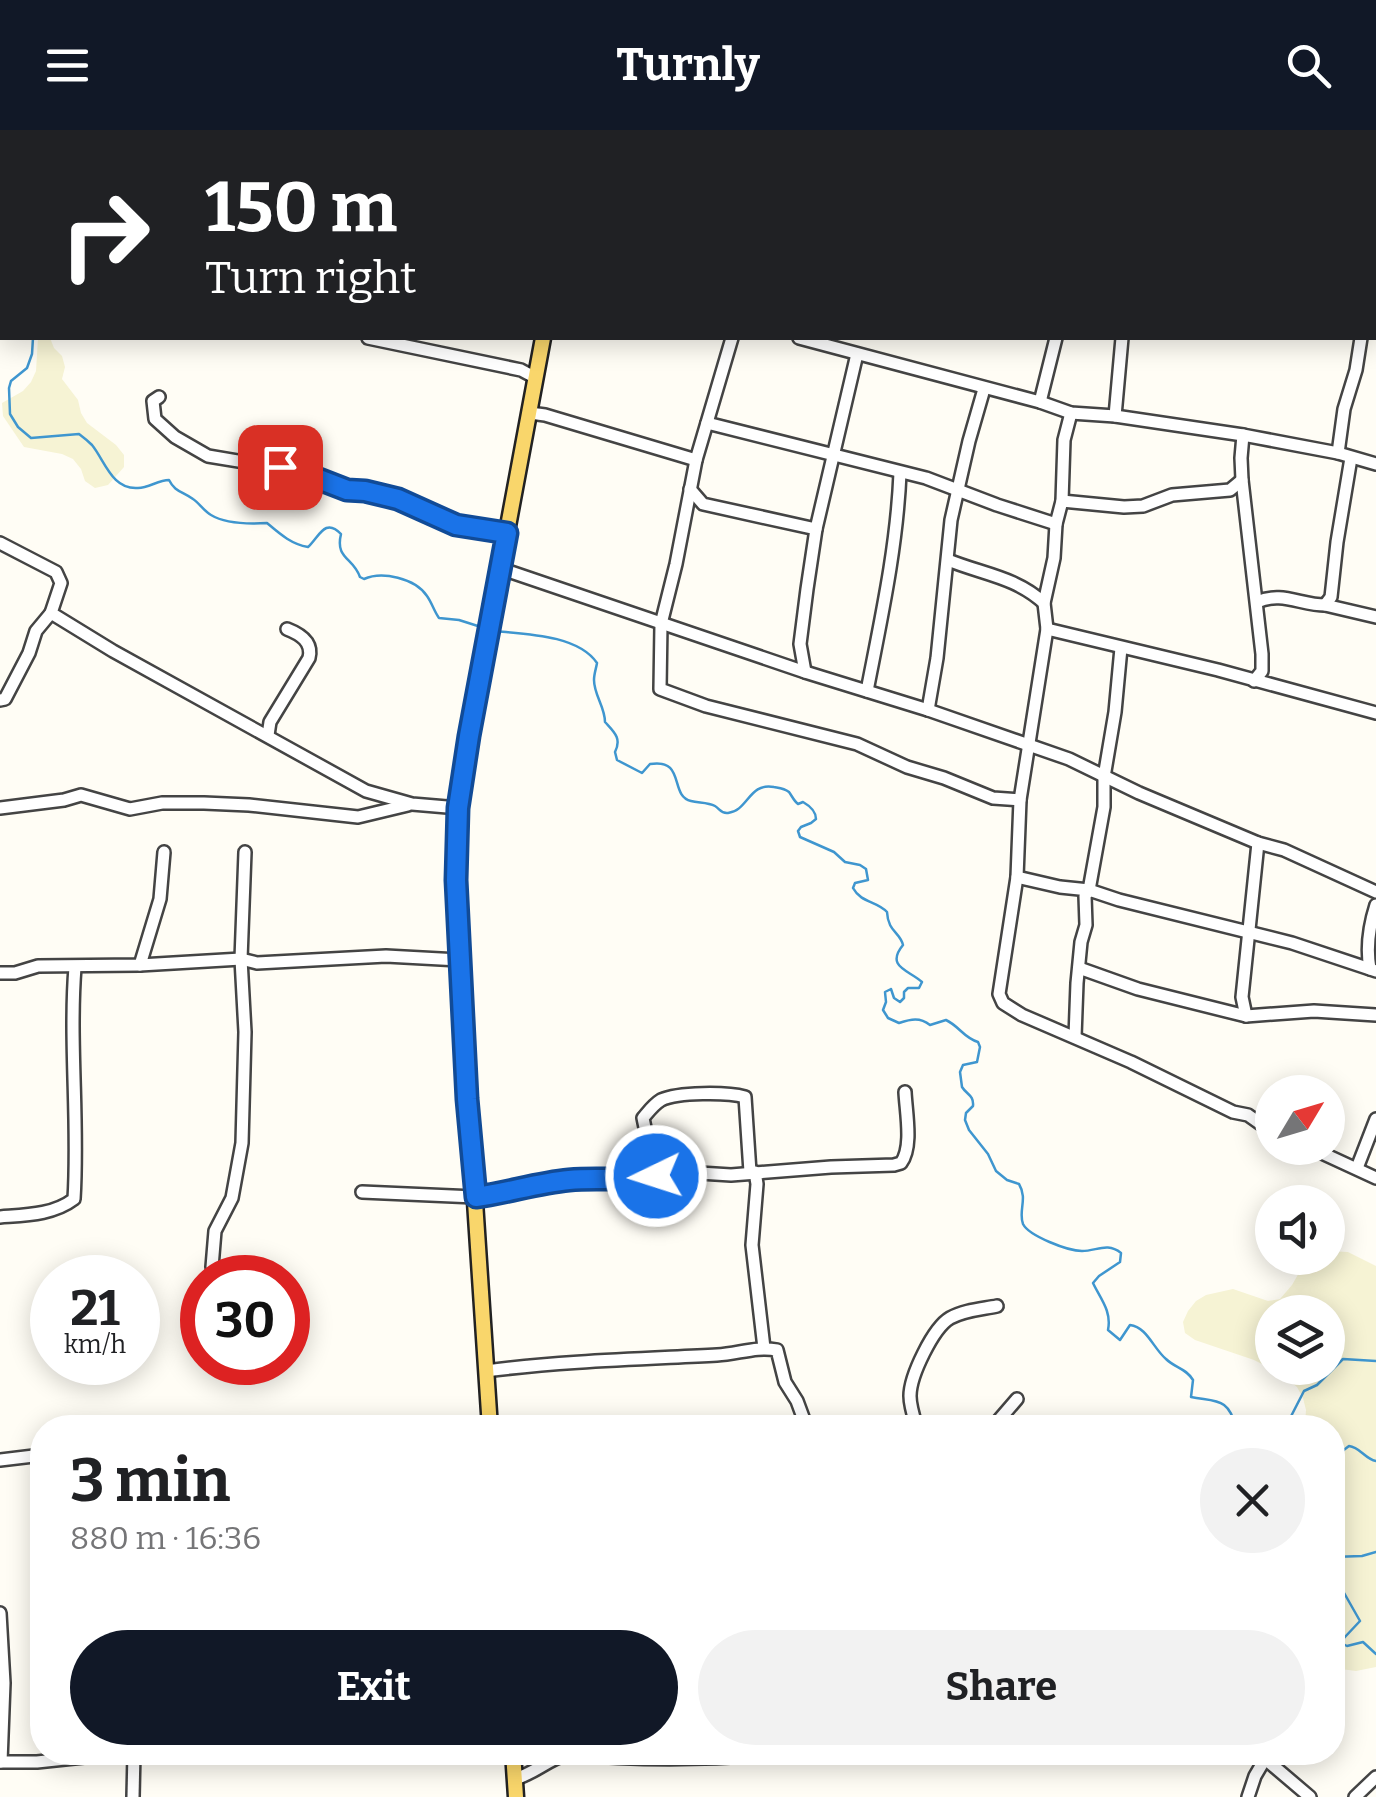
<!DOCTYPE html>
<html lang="en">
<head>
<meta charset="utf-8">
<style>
	:root { --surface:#fff; --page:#f2f2f2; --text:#202124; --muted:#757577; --accent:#111827 }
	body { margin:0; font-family:Bitter,serif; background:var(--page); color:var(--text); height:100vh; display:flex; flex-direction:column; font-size:38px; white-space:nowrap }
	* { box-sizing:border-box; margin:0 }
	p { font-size:32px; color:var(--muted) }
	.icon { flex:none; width:55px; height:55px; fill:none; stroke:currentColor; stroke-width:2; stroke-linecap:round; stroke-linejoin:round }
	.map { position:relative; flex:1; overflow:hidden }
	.details { position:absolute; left:30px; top:1285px; width:1315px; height:350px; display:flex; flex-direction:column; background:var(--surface); border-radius:40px; box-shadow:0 5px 25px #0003 }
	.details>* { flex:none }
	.hud { position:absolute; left:0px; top:0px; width:1378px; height:210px; box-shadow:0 5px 25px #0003; background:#202124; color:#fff; overflow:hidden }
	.needle { width:65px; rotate:52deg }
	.controls { position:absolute; left:1255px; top:945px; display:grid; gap:20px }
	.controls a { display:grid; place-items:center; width:90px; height:90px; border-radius:50%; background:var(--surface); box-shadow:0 5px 25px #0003; font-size:50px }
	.speed { position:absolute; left:30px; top:1125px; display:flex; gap:20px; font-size:50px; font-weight:700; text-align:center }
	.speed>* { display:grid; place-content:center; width:130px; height:130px; border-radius:50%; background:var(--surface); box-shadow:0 5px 25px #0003; line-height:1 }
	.speed small { font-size:25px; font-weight:400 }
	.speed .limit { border:15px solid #d22; background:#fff; color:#111 }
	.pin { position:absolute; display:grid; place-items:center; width:85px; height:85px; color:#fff; margin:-42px; border-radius:20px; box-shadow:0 5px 15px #0006 }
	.me { position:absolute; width:110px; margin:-55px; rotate:266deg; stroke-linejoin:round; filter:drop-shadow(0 0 8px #0008) }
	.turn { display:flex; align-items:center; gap:35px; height:210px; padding:0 40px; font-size:45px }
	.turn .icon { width:130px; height:130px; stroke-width:2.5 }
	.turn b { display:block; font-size:70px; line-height:85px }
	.round { display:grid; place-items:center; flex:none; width:105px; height:105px; border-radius:52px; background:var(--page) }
	.overview { display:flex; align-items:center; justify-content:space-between; height:170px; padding:0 40px }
	h1 { font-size:60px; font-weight:700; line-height:75px }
	.button { display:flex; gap:20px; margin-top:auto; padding:20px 40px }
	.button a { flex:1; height:115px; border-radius:60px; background:var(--accent); color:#fff; font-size:40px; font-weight:700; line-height:115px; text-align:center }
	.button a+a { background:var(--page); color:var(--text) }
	header { display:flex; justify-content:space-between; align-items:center; height:130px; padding:0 40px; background:var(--accent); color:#fff; font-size:45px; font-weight:700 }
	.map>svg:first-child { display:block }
	.farmland { fill:#f6f3d4; fill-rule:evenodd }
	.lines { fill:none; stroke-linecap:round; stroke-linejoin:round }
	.stream { stroke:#3f96cf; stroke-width:2.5 }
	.minor-casing { stroke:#444; stroke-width:16 }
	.major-casing { stroke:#222; stroke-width:19 }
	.minor { stroke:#fff; stroke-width:11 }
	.major { stroke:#f9d66b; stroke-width:14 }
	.route-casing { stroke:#114b97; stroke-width:25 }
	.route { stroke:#1a73e8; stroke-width:18 }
</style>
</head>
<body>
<header><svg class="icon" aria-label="menu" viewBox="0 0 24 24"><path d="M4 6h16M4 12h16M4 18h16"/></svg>Turnly<svg class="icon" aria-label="search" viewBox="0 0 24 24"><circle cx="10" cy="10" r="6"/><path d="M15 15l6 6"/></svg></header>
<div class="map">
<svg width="1376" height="1667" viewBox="0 0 1376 1667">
	<rect width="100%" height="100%" fill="#fffdf5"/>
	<g class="farmland">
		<path d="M38 208H50L54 218 62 226 65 237 62 249 78 270 81 283 87 293 116 315 124 325V337L108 355 95 358 85 351 81 339 73 329 62 324 24 317 3 286 2 273 23 261 31 252 36 241Z"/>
		<path d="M1328 1121 1348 1122 1376 1136V1537L1356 1541 1333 1538 1332 1298 1298 1297 1305 1292 1306 1280 1303 1268 1297 1257 1278 1242 1254 1230 1195 1210 1185 1203 1183 1192 1188 1181 1196 1171 1206 1165 1233 1159 1268 1171 1280 1169 1292 1155 1304 1134 1313 1128H1328ZM1272 1182H1328V1238H1272Z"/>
	</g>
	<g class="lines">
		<g class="stream">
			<path d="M0 148H2"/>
			<path d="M33 208 32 224 27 238 11 251 9 258 10 284 18 297 31 308 79 304C83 307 89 312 92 315 105 331 112 360 138 358 149 358 158 350 169 350 175 362 182 361 193 369 199 373 204 381 211 385 226 394 251 394 267 393 280 404 291 414 308 417 319 407 325 387 341 404 335 429 353 427 360 447L364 449C382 441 415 448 427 466 432 473 434 481 439 488L459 490 481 497"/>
			<path d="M495 501C526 504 578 505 597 533 596 539 594 544 594 550 594 565 605 577 605 592 614 602 622 608 615 622L617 630 642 643 650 634C686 628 669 666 691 671 699 673 708 672 715 676 720 679 721 684 728 683 748 681 749 652 774 657 780 658 784 658 789 662 792 666 794 671 798 674L803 672C810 676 816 681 816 689L811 693 801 697 798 701 800 707 834 722 845 732 860 735 866 739 868 750 855 753 853 758C861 773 877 771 887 782 888 802 900 802 903 815 885 837 909 840 922 852L919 858H908L904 862V868L900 872 894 868 891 859 885 862 886 872 883 880 888 888 899 893C911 889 920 887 930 895L946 890C959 896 964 908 978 912L980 917 977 932 963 935 960 942 962 957C967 965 974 965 973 976L966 983 965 990 969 1000 988 1024 996 1041 1007 1050 1019 1054C1028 1069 1018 1081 1023 1094 1029 1106 1068 1121 1082 1121 1097 1121 1107 1112 1121 1123L1120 1132 1099 1146 1093 1153C1100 1168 1112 1181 1108 1200L1120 1210 1130 1195C1147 1197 1153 1218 1166 1229 1175 1238 1186 1238 1193 1250L1191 1267C1216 1272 1229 1267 1236 1298"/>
			<path d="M1285 1298 1304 1261 1317 1255 1343 1229 1376 1231"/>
			<path d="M1332 1329 1349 1316C1360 1317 1365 1329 1376 1331"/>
			<path d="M1332 1427 1362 1426 1376 1422"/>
			<path d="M1332 1450 1339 1454 1360 1491 1344 1508 1343 1514 1347 1516 1363 1512 1376 1524"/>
		</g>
		<defs>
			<g id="minor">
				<path d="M0 1 8 2"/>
				<path d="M115 2V0"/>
				<path d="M334 2V0"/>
				<path d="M837 2 839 0"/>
				<path d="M1375 68H1376"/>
				<path d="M1375 132 1376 126"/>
				<path d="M368 208 521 240 536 248"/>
				<path d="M732 208 696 330 676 434 661 494 660 559 706 576 857 614 907 637 944 648 993 668 1020 670"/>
				<path d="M799 208 1040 272 1071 283 1115 286 1243 305 1338 323 1376 334"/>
				<path d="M159 267 153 271 155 289 175 307 208 326 298 341 347 360 365 361 398 369 456 395 507 403"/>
				<path d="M1040 272 1056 208"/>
				<path d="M530 283 545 285 696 330"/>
				<path d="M1071 283 1064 310 1062 371 1056 394 1054 428 1044 473 1047 499 1020 670 1017 747 999 864 1003 873 1022 885 1131 932 1233 982 1248 985 1272 1002"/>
				<path d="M1115 286 1122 208"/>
				<path d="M707 293 926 348 997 375 1056 394"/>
				<path d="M1243 305 1241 328 1242 350 1262 524V541L1254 551"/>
				<path d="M1338 323 1344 279 1356 240 1361 208"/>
				<path d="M690 359 703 374 816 399"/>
				<path d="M1062 371 1124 377 1143 376 1172 365 1230 360 1242 350"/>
				<path d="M0 413 56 442 61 453 51 483 113 521 366 661 412 674 459 678"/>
				<path d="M948 430C982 444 1016 447 1044 473"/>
				<path d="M499 438 805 542 928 580 1069 629 1139 663 1258 713 1284 720 1376 762"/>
				<path d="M1257 472C1281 461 1301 475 1325 475L1331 467 1337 412 1351 328"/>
				<path d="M1325 475 1376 487"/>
				<path d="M1047 499 1218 540 1376 583"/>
				<path d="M805 542 800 514 807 459 816 399 857 224"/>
				<path d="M867 561C881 489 897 417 900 343"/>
				<path d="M0 570 5 569 29 523 36 501 51 483"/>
				<path d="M928 580 937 528 951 390 969 311 984 259"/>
				<path d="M268 605 270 592 309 528C313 512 300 504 287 499"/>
				<path d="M0 678 64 670 81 665 130 679 162 673H204L249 675 358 687 408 675"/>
				<path d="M1017 747 1060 757 1089 760 1119 770 1292 813 1376 841"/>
				<path d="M140 835 160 769 164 722"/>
				<path d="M1079 838 1138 859 1246 886 1314 881 1376 885"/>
				<path d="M1370 839C1366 817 1369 797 1376 775"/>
				<path d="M0 843H15L38 836 140 835 241 829 257 833 386 826 459 830"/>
				<path d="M1246 886 1242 867 1258 713"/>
				<path d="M1075 907 1077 853 1081 812 1086 795 1085 766 1089 760 1104 677V647L1115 582 1121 518"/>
				<path d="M1311 1018 1376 1048"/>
				<path d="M1357 1038 1376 989"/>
				<path d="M755 1042 757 1054 752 1115 764 1218"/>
				<path d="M655 1046 643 988C649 981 653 975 661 970 678 962 727 962 745 967L750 1042"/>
				<path d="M362 1062 475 1067 533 1054 573 1049 634 1050 668 1041 731 1045 831 1037 894 1035 901 1033C913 1017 906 983 905 962"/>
				<path d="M0 1087C25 1085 53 1085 74 1069 79 992 69 914 75 837"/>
				<path d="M212 1137 215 1101 232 1068 242 1013 245 902 241 829 245 722"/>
				<path d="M486 1241C562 1231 640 1229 717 1225 738 1224 756 1216 777 1220L785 1252 797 1271 807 1298"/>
				<path d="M917 1298C914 1288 910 1276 910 1266 910 1246 933 1198 950 1188 964 1180 982 1179 997 1176"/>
				<path d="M992 1298 1017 1269"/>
				<path d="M0 1330 42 1325"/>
				<path d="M0 1483 4 1553 1 1632"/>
				<path d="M187 1622 218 1626 248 1622"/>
				<path d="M1257 1622 1310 1667"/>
				<path d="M0 1632H37L131 1622"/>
				<path d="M515 1649C535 1643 547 1630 567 1624 643 1631 719 1630 794 1622"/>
				<path d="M133 1667 134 1622"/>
				<path d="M1248 1667 1255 1646 1265 1629"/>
				<path d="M1355 1667 1376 1647"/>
			</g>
			<g id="major">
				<path d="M581 2 582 0"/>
				<path d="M490 1298 459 830 456 750 459 678 469 606 543 208"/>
				<path d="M513 1622 516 1667"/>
			</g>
		</defs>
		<use href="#minor" class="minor-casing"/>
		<use href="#major" class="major-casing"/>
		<use href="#minor" class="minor"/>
		<use href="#major" class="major"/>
	</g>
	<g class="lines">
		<defs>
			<path id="route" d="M280 337 298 341 347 360 365 361 398 369 456 395 507 403 469 606 458 678 456 750 467 969 476 1067C507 1063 537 1053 569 1050 599 1047 625 1052 656 1046"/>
		</defs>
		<use href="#route" class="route-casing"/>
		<use href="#route" class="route"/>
	</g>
</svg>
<div class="controls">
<a><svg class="needle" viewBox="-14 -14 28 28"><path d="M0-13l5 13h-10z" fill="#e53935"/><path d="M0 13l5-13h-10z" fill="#757577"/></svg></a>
<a><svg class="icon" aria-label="sound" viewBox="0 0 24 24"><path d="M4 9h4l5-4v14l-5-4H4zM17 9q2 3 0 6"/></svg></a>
<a><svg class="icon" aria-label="layers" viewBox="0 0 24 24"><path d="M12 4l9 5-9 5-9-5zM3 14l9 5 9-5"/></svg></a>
</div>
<div class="speed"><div>21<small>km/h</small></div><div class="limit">30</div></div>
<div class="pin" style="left:280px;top:337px;background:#d93025"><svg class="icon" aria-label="arrive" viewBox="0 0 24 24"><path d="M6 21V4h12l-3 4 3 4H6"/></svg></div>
<svg class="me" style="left:656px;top:1046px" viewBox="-20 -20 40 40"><circle r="17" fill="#1a73e8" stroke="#fff" stroke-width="3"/><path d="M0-11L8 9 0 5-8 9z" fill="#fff"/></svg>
<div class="hud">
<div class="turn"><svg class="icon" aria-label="right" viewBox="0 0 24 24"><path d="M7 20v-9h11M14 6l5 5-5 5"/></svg><div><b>150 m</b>Turn right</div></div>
</div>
<section class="details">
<div class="overview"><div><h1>3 min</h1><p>880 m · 16:36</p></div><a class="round"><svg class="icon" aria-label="close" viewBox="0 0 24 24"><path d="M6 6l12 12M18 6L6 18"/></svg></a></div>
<div class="button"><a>Exit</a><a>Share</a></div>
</section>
</div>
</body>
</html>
